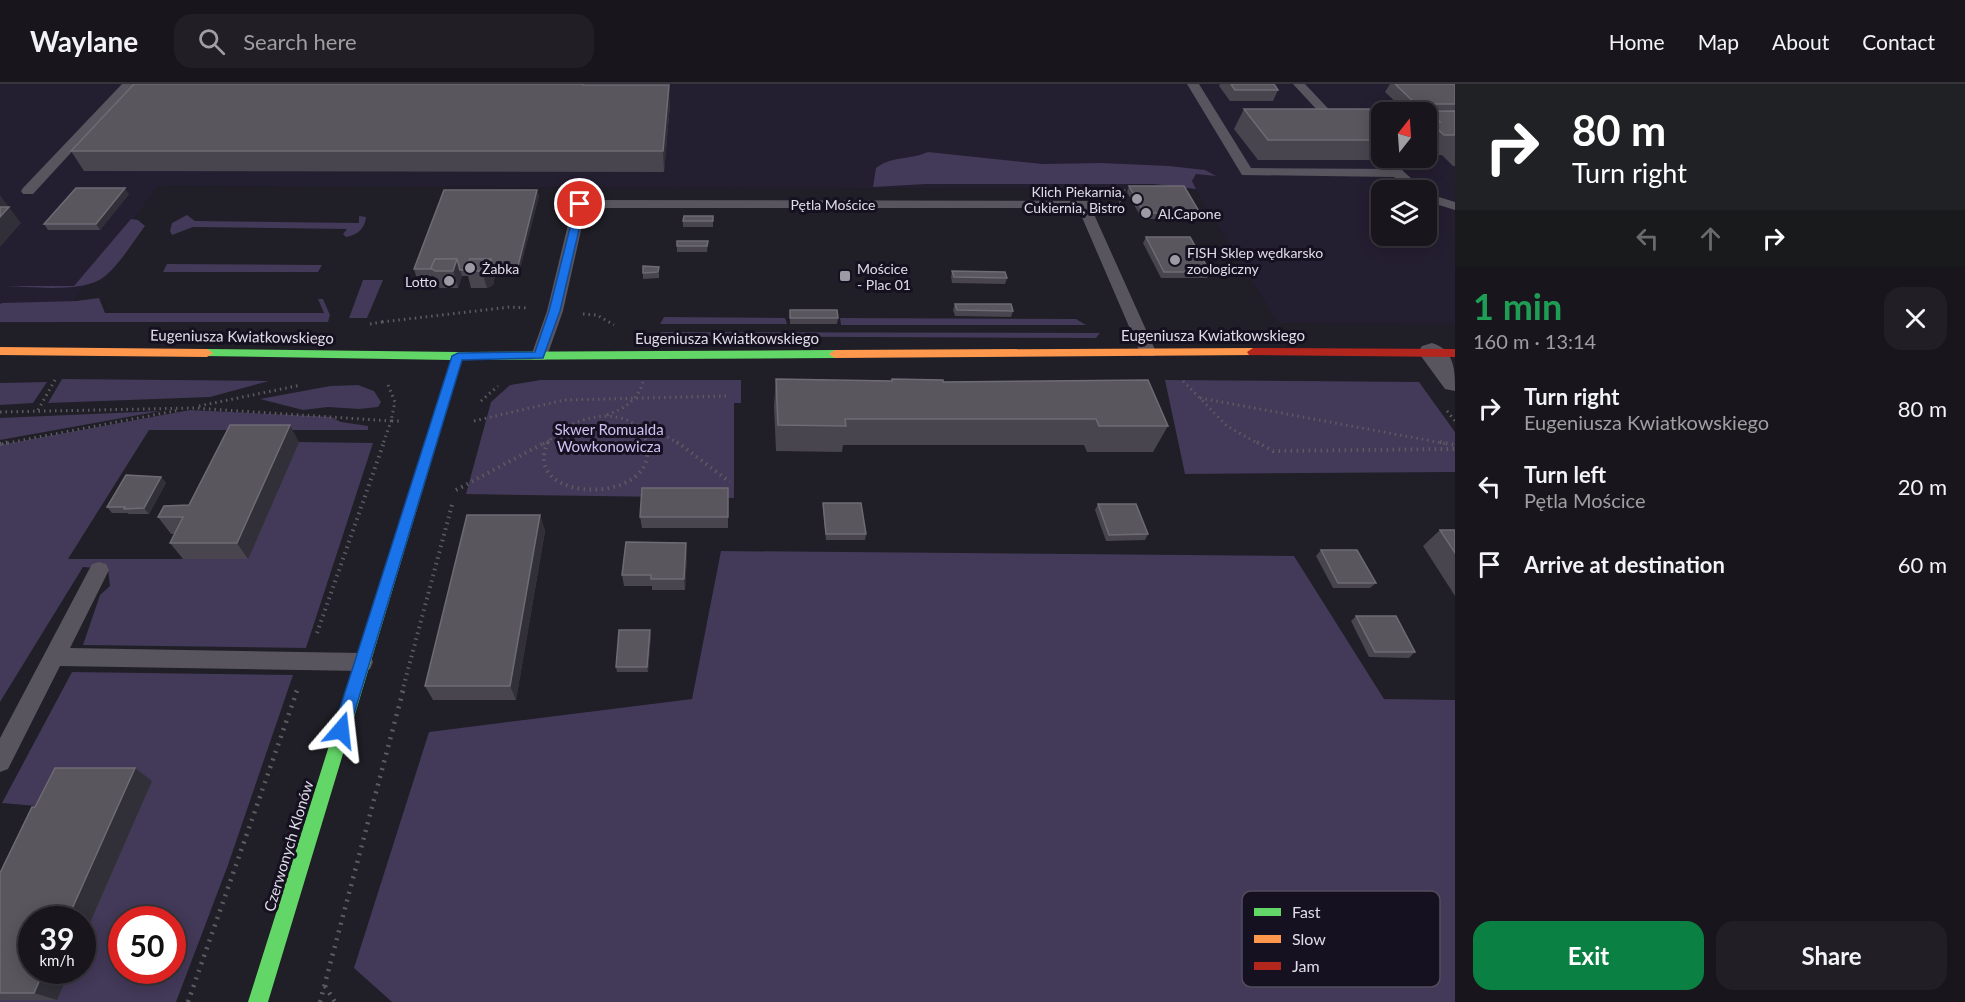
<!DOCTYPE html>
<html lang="en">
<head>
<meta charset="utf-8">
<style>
	:root { --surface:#18161c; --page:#211f25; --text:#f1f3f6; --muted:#9f9fa3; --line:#36353b; --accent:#0b8043 }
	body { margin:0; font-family:Lato,sans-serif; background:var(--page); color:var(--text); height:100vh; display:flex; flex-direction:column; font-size:22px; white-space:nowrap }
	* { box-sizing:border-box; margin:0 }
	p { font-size:20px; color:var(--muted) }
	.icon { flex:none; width:33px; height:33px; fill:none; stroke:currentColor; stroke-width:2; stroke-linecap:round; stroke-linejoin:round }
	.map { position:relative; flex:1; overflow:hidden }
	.drawer { display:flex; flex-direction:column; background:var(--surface); width:510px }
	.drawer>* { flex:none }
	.hud { background:#202124; color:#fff; overflow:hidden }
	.needle { width:39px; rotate:17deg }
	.fabs { position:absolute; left:1371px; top:18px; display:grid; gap:12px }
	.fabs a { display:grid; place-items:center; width:66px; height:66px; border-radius:12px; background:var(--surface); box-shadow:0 3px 15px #0003,0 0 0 2px var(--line); font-size:30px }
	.speed { position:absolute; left:18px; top:822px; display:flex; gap:12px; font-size:30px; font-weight:700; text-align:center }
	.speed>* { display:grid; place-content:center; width:78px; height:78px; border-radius:50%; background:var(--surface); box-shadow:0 3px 15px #0003,0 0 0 2px var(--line); line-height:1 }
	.speed small { font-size:15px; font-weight:400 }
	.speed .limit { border:9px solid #d22; background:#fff; color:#111 }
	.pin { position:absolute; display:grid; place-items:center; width:51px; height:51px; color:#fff; margin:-26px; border:3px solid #fff; border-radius:50%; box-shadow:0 2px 6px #0007 }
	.me { position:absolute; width:66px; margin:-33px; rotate:17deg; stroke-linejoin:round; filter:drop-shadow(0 0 4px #0008) }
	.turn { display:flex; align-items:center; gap:21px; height:126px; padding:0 18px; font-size:27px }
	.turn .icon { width:78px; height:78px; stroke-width:2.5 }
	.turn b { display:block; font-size:42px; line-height:51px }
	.lanes { display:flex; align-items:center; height:57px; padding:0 18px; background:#0003; justify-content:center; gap:30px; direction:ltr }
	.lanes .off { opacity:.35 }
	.round { display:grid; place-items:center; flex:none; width:63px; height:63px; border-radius:18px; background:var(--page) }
	.head { display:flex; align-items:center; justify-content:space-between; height:102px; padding:0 18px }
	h1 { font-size:36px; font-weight:700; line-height:45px; color:#1e9e55 }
	.primary-button { display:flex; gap:12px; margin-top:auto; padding:12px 18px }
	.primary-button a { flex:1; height:69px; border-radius:18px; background:var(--accent); color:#fff; font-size:24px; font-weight:700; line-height:69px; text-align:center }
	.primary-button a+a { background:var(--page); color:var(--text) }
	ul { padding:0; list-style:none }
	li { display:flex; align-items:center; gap:18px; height:78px; padding:0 18px }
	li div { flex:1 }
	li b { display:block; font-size:22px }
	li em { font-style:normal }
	header { display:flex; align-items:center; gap:36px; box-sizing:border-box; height:84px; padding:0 30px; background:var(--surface); border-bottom:2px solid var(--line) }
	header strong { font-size:28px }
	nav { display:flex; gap:33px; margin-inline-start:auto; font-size:21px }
	.search { width:420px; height:54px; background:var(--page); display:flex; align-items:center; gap:15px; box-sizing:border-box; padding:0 21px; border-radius:18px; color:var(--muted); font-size:22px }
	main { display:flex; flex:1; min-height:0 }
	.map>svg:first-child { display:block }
	.built { fill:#241e31; fill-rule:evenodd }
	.green { fill:#433958; fill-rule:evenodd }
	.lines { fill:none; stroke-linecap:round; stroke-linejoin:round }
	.path-far3 { stroke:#5d5b62; stroke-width:2; stroke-dasharray:1 3; stroke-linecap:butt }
	.path-far2 { stroke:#5d5b62; stroke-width:3; stroke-dasharray:1.5 4; stroke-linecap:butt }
	.path-far1 { stroke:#5d5b62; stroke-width:4; stroke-dasharray:1.5 4.5; stroke-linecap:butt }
	.path { stroke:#5d5b62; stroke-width:4.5; stroke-dasharray:2 6; stroke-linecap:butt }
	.lane { fill:#58555e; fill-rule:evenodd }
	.street { fill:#58555e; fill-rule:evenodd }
	.fast { fill:#63d668; fill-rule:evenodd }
	.slow { fill:#ff974d; fill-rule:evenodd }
	.jam { fill:#b3261e; fill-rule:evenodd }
	.wall { fill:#48454e }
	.shaded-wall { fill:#312f37 }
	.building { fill:#59565e; stroke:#6e6b74; stroke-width:1.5 }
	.route { fill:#1a73e8; stroke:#114b97; stroke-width:1.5 }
	.poi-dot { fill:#9d9aa3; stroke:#161120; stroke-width:2 }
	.labels { text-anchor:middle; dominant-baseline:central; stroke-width:6; stroke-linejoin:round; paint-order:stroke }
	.far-poi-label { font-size:14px; fill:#e0dce7; stroke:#161120; text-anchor:start }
	.far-street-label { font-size:14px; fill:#e0dce7; stroke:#161120 }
	.street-label { font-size:15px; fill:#e0dce7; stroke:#161120 }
	.park-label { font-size:15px; fill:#cfbff2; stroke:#161120 }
	.key { fill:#161120; stroke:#534e5c; stroke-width:1.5 }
	.key-label { font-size:16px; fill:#e0dce7 }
</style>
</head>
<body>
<header>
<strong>Waylane</strong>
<div class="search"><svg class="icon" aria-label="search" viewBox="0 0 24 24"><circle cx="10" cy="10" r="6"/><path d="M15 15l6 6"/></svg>Search here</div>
<nav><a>Home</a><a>Map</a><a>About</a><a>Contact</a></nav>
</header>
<main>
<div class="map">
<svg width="1455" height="918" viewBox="0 0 1455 918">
	<rect width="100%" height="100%" fill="#201e26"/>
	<path class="built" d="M0 0H1455V240L1278 239 1195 105 158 102 58 239H0ZM1382 28H1426V74H1382ZM1382 106H1426V152H1382Z"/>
	<g class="green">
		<path d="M928 68 1042 80 1101 79 1169 82 1205 86 1216 92 1196 90 1192 97 1196 105 1154 100H926L873 103 876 84C891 72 910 76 928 68Z"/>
		<path d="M187 131 195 137 359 139V132L366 133C365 144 358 151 346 153L343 150 347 145 193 143 172 151 170 147 172 139Z"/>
		<path d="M131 135 138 136 145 142C133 158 120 180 104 193 82 210 28 202 0 202H74Z"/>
		<path d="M167 180 322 181 318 188H163Z"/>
		<path d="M363 196H383L367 234H349Z"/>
		<path d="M99 214 105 229H324L318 215H323L330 231 328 238H0V220L2 219 76 217Z"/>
		<path d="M664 233 785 234 787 240H660Z"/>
		<path d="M840 234 1076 235 1086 241H841Z"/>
		<path d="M661 248 1100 249 1096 254 658 252Z"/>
		<path d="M62 295 269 297 210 313 48 319Z"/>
		<path d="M541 296H741V319H734V414L466 410 491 318 510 301Z"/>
		<path d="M1165 296 1419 298 1455 348V388L1185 390Z"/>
		<path d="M47 298 33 319 0 321V299Z"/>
		<path d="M358 301 374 307 381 318 378 323 359 325 328 323 303 326 260 315 330 302Z"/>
		<path d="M190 326 331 333 341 338 368 342V346H149L68 475H248L299 358 373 359 306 564 83 561 100 511 110 502 108 485 83 483 0 618V361Z"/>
		<path d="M161 327 0 356V334Z"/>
		<path d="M721 467 1294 472 1384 615 1455 616V918H392L354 884 429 648 692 615Z"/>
		<path d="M72 588 293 591 228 781 176 918H0V847L59 724 2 719ZM32 836H82V886H32ZM122 836H172V886H122Z"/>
	</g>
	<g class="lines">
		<path class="path-far3" d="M1111 120H1121L1114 106H1132"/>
		<g class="path-far2">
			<path d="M583 230 597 231 614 241"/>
			<path d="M382 238 510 223 527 224"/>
			<path d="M370 240 382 238 381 242"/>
			<path d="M1183 297 1227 342 1259 360"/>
			<path d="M388 301 395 318 391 337H402"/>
			<path d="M1200 314 1448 360"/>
			<path d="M481 317 498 302"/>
			<path d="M199 322 301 301"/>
			<path d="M38 326 55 296"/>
			<path d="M1447 327 1455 337"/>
			<path d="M0 328 194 324 391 337 383 360"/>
			<path d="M607 331C625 324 637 317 643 298"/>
			<path d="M474 337 564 316 727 312"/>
			<path d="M637 341 663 350 679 360"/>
			<path d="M2 360 180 326"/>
			<path d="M543 360 550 356"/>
			<path d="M547 360C567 331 636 316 647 360"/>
		</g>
		<g class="path-far1">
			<path d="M548 358C518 421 663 422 646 358"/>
			<path d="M677 358 730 398"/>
			<path d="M1257 358 1273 367 1455 365"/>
			<path d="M1440 358 1455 361"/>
			<path d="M0 360 10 358"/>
			<path d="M456 406 546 358"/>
			<path d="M317 549 384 358"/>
			<path d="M296 608 298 604"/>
			<path d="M402 608 453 417"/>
		</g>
		<g class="path">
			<path d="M325 902 335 918"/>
			<path d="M188 918 297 607"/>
			<path d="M320 918 403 607"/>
		</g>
		<g class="lane">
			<path d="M122 0H134L33 110H23L21 107 23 104Z"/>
			<path d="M1187 0H1199L1251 84 1397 85 1402 86 1424 106H1410L1394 93 1242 91Z"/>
			<path d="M1293 0H1305L1338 35 1382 36V44L1331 41Z"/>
			<path d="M1426 109 1455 118V126L1426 117Z"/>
			<path d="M580 116 1088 117 1156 268 1154 272H1142L1140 268 1078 124H586L563 227 547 272 545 276H533L531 272 547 227 573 120Z"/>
			<path d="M99 478 106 480 109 486 70 564 362 569 370 571 373 578 370 585 362 587 60 582 8 685 0 688V654L92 480Z"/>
		</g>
		<path class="street" d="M1432 259C1455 266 1455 287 1455 307L1445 305 1418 268 1422 262Z"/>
		<path class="fast" d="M207 265 458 268 835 266 841 270 835 274 462 276 268 918H248L451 276 203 272 201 269Z"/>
		<g class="slow">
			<path d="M0 263 207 265 213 269 207 273 0 271Z"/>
			<path d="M1253 264 1259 268 1257 271 835 274 829 270 835 266Z"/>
		</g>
		<path class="jam" d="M1253 264 1455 265V273L1249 271 1247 268Z"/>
	</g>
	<g class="wall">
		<path d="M1220 0H1274L1278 6 1273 17H1230L1219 2Z"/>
		<path d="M1390 0H1455V82H1453L1442 71H1431L1426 67V28H1382V74H1406L1404 76H1258L1234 45 1244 25 1375 28H1406L1385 8Z"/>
		<path d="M587 1 670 20 664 88 84 87 71 67Z"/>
		<path d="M1129 102 1200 129 1197 135H1142L1127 108Z"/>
		<path d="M129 110 100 146H48L44 140Z"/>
		<path d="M539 112 518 192H495L493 201 487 204H471L468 192H462L458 204H440L436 201 434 192H416L414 185Z"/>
		<path d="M713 132V143H683V137Z"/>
		<path d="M1146 153 1210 188 1207 194H1161L1143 159Z"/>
		<path d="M708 157 707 168H677V162Z"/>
		<path d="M952 187 1007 194 1005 200 952 199 951 193Z"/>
		<path d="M643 189H659V194L643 195Z"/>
		<path d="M955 220 1013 227 1011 233 955 232 953 226Z"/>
		<path d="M790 226 838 234 837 240H790Z"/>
		<path d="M776 295 892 297V295L943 298 1168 342 1153 368H1087L1084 361H843L842 368 776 367 774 322Z"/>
		<path d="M299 358 248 475H183L170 459 175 450H171L158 433 189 421Z"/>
		<path d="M161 393 166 399 149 430H129L127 429H112L107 423Z"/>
		<path d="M728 404V444H642L640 433Z"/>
		<path d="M823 419 866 450 865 456H826L823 425Z"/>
		<path d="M1098 420 1148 450 1145 456 1106 457 1095 426Z"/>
		<path d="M540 431 545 447 516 616H433L425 602Z"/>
		<path d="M1440 446H1455V512L1423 462Z"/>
		<path d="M1321 466 1376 499 1370 504H1333L1316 472Z"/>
		<path d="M687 471 685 506H652V502H624L622 491Z"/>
		<path d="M1356 532 1415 568 1409 574 1369 573 1351 537Z"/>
		<path d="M651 551 648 588H617L616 583Z"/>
		<path d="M135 684 152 697 82 857V836L57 916H0V789L35 723Z"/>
	</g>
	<g class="shaded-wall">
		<path d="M669 1 670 20 664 88 663 67Z"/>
		<path d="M125 104 129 110 100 146 96 140Z"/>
		<path d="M537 106 539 112 518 192 517 186Z"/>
		<path d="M0 111 21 139 0 163Z"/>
		<path d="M457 175 462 192 458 204 453 187Z"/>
		<path d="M491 175 495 192 493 201 487 204 482 187Z"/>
		<path d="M290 341 299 358 248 475 237 459Z"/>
		<path d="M161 393 166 399 149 430 144 424Z"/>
		<path d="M540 431 545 447 516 616 510 602Z"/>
		<path d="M686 459 687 471 685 506 684 495Z"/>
		<path d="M650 546 651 551 648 588 647 583Z"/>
		<path d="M135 684 152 697 82 857V836H67Z"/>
		<path d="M44 886H70L57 916 34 909Z"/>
	</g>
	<g class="building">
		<path d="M134 0H583V1H669L663 67H71Z"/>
		<path d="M1231 0H1274L1278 6H1235Z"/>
		<path d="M1395 0H1455V20H1416Z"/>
		<path d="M1244 25H1372L1375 28 1455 27V51H1444L1430 38H1440L1438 36H1426V28H1382V56H1268Z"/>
		<path d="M1129 102H1184L1200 129H1144Z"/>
		<path d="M1412 103 1417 106H1398Z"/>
		<path d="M76 104H125L96 140H44Z"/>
		<path d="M444 106H537L517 186H494L491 175H470L467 186H460L457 175H435L431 184 432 185H414Z"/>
		<path d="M0 123H9L0 133Z"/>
		<path d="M684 132H713V137H683Z"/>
		<path d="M1146 153H1190L1210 188H1164Z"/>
		<path d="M677 157H708L707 162H677Z"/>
		<path d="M435 175H457L453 187H435L431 184Z"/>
		<path d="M470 175H491L489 184 482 187H466Z"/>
		<path d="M643 182 659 183 658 188 643 189Z"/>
		<path d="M952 187 1005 188 1007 194 954 193Z"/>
		<path d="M955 220H1011L1013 227 957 226Z"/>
		<path d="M790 226H837L838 234H790Z"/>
		<path d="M776 295 892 297V295L943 296V298L1148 296 1168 342H1099L1096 335H845L846 342 778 341Z"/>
		<path d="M230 341H290L237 459H170L183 433H158L164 422 189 421Z"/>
		<path d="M126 391 161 393 144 424 124 425 125 423H107Z"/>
		<path d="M642 404H728V433H640Z"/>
		<path d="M823 419H861L866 450H826Z"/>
		<path d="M1098 420H1136L1148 450 1109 451Z"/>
		<path d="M467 431H540L510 602H425Z"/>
		<path d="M1440 446H1455V469Z"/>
		<path d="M626 458 686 459 684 495H651V491H622Z"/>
		<path d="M1321 466H1357L1376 499H1338Z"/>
		<path d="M1356 532H1396L1415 568H1375Z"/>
		<path d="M619 546H650L647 583H616Z"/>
		<path d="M55 684H135L67 836H32V886H44L34 909H0V789L32 723H35Z"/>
	</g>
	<path class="route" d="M580 117 585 120 560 227 543 274 462 276 349 646 347 651 341 653 336 651 333 646 452 272 458 269 535 268 549 227 576 120Z"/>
	<g class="poi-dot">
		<circle cx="1137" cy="115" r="6"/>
		<circle cx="1146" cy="129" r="6"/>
		<circle cx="1175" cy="176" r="6"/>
		<circle cx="470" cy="184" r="6"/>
		<rect x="839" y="186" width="12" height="12" rx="3"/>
		<circle cx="449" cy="197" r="6"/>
	</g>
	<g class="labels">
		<g class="far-poi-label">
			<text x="1125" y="107" text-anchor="end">Klich Piekarnia,<tspan x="1125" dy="16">Cukiernia, Bistro</tspan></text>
			<text x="1158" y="129">Al.Capone</text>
			<text x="1187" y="168">FISH Sklep wędkarsko<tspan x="1187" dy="16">zoologiczny</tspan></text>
			<text x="482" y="184">Żabka</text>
			<text x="857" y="184">Mościce<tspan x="857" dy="16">- Plac 01</tspan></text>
			<text x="437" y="197" text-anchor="end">Lotto</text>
		</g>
		<g class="far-street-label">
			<text x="833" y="120">Pętla Mościce</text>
		</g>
		<g class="street-label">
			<text x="1213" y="251">Eugeniusza Kwiatkowskiego</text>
			<text transform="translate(242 252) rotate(1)">Eugeniusza Kwiatkowskiego</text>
			<text x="727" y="254">Eugeniusza Kwiatkowskiego</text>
			<text transform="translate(288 762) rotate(-73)">Czerwonych Klonów</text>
		</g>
		<g class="park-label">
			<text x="609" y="345">Skwer Romualda<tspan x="609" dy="17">Wowkonowicza</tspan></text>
		</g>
	</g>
	<rect x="1242" y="807" width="198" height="96" rx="9" class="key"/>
	<rect x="1254" y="824" width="27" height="8" fill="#63d668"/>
	<rect x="1254" y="851" width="27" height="8" fill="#ff974d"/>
	<rect x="1254" y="878" width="27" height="8" fill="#b3261e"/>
	<g class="key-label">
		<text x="1292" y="834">Fast</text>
		<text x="1292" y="861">Slow</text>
		<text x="1292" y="888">Jam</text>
	</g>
</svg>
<div class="fabs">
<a><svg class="needle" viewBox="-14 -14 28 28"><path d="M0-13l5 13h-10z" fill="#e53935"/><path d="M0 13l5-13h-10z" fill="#9f9fa3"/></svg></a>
<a><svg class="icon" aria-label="layers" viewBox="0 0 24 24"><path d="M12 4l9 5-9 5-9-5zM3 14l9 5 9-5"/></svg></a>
</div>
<div class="speed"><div>39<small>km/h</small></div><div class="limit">50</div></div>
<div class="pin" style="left:580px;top:120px;background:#d93025"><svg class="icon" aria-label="arrive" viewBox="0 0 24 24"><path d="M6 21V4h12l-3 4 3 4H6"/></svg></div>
<svg class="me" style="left:341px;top:646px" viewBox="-20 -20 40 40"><path d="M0-17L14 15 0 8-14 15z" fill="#1a73e8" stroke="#fff" stroke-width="4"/></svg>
</div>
<section class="drawer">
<div class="hud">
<div class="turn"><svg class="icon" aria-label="right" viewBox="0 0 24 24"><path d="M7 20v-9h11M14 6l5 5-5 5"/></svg><div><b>80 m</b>Turn right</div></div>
<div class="lanes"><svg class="icon off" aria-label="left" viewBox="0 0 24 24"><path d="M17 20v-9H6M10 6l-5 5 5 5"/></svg><svg class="icon off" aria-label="ahead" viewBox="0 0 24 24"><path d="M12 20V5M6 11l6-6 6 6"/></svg><svg class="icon" aria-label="right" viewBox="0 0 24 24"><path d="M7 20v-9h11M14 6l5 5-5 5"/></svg></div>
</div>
<div class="head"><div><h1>1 min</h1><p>160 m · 13:14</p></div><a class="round"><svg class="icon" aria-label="close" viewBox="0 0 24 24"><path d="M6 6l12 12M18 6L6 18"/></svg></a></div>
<ul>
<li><svg class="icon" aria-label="right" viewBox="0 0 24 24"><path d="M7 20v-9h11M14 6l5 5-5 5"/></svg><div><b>Turn right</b><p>Eugeniusza Kwiatkowskiego</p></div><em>80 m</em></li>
<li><svg class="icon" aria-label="left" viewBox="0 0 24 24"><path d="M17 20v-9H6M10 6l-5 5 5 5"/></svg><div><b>Turn left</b><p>Pętla Mościce</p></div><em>20 m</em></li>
<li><svg class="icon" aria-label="arrive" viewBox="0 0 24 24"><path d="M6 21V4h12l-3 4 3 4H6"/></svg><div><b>Arrive at destination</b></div><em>60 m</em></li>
</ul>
<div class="primary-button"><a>Exit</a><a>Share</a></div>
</section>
</main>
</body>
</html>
